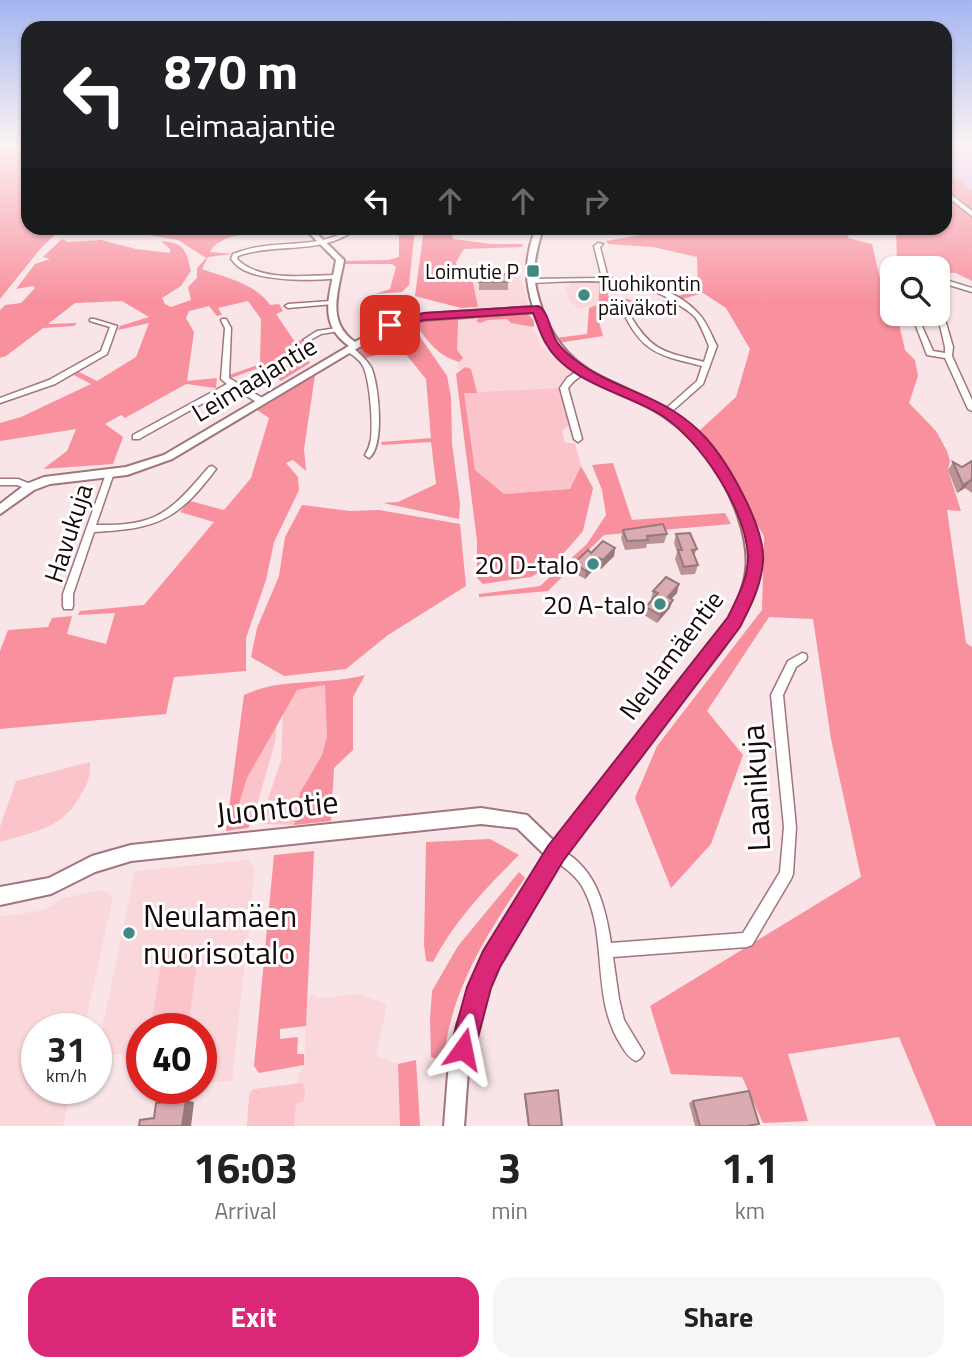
<!DOCTYPE html>
<html lang="en">
<head>
<meta charset="utf-8">
<style>
	:root { --surface:#fff; --page:#f6f6f6; --text:#222; --muted:#767676; --accent:#db2777 }
	body { margin:0; font-family:"Titillium Web",sans-serif; background:var(--page); color:var(--text); height:100vh; display:flex; flex-direction:column; font-size:26px; white-space:nowrap }
	* { box-sizing:border-box; margin:0 }
	p { font-size:23px; color:var(--muted) }
	.icon { flex:none; width:38px; height:38px; fill:none; stroke:currentColor; stroke-width:2; stroke-linecap:round; stroke-linejoin:round }
	.map { position:relative; height:1126px; overflow:hidden }
	.sheet { display:flex; flex-direction:column; background:var(--surface); flex:1 }
	.sheet>* { flex:none }
	.guide { position:absolute; left:21px; top:21px; width:931px; height:214px; border-radius:21px; box-shadow:0 2px 5px #0004; background:#202124; color:#fff; overflow:hidden }
	.buttons { position:absolute; left:880px; top:256px; display:grid; gap:14px }
	.buttons a { display:grid; place-items:center; width:70px; height:70px; border-radius:14px; background:var(--surface); box-shadow:0 2px 5px #0004; font-size:35px }
	.speed { position:absolute; left:21px; top:1013px; display:flex; gap:14px; font-size:35px; font-weight:700; text-align:center }
	.speed>* { display:grid; place-content:center; width:91px; height:91px; border-radius:50%; background:var(--surface); box-shadow:0 2px 5px #0004; line-height:1 }
	.speed small { font-size:18px; font-weight:400 }
	.speed .limit { border:10px solid #d22; background:#fff; color:#111 }
	.pin { position:absolute; display:grid; place-items:center; width:60px; height:60px; color:#fff; margin:-30px; border-radius:14px; box-shadow:0 4px 10px #0006 }
	.me { position:absolute; width:77px; margin:-38px; rotate:12deg; stroke-linejoin:round; filter:drop-shadow(0 0 5px #0008) }
	.turn { display:flex; align-items:center; gap:24px; height:147px; padding:0 28px; font-size:32px }
	.turn .icon { width:91px; height:91px; stroke-width:2.5 }
	.turn b { display:block; font-size:49px; line-height:60px }
	.lanes { display:flex; align-items:center; height:66px; padding:0 28px; background:#0003; justify-content:center; gap:35px; direction:ltr }
	.lanes .off { opacity:.35 }
	.eta { display:flex; justify-content:space-evenly; align-items:center; height:119px; text-align:center }
	.eta b { font-size:42px; font-weight:700; line-height:49px }
	.cta { display:flex; gap:14px; margin-top:auto; padding:14px 28px }
	.cta a { flex:1; height:80px; border-radius:21px; background:var(--accent); color:#fff; font-size:28px; font-weight:700; line-height:80px; text-align:center }
	.cta a+a { background:var(--page); color:var(--text) }
	.map>svg:first-child { display:block }
	.built { fill:#fad7da }
	.green { fill:#fac4ca }
	.forest { fill:#f8909e }
	.water { fill:#deb6f9 }
	.lines { fill:none; stroke-linecap:round; stroke-linejoin:round }
	.minor-casing { stroke:#a1757a; stroke-width:3 }
	.tertiary-casing { stroke:#a1757a; stroke-width:4 }
	.minor { fill:#fff; fill-rule:evenodd }
	.tertiary { fill:#fff; fill-rule:evenodd }
	.wall { fill:#bb9397 }
	.shaded-wall { fill:#99787b }
	.building { fill:#daabb0; stroke:#99787b; stroke-width:2 }
	.route { fill:#db2777; stroke:#8e194d; stroke-width:2 }
	.poi-dot { fill:#428986; stroke:#fff; stroke-width:2.5 }
	.labels { text-anchor:middle; dominant-baseline:central; stroke-width:6; stroke-linejoin:round; paint-order:stroke }
	.far-poi-label { font-size:21px; fill:#17080a; stroke:#fff; text-anchor:end }
	.street-label { font-size:26px; fill:#17080a; stroke:#fff }
	.poi-label { font-size:26px; fill:#17080a; stroke:#fff; text-anchor:end }
	.near-street-label { font-size:32px; fill:#17080a; stroke:#fff }
	.near-poi-label { font-size:32px; fill:#17080a; stroke:#fff; text-anchor:start }
</style>
</head>
<body>
<div class="map">
<svg width="972" height="1126" viewBox="0 0 972 1126">
	<rect width="100%" height="100%" fill="#f9e5e7"/>
	<g class="built">
		<path d="M520 277 528 305 478 307 472 278Z"/>
		<path d="M599 281V305L578 308 570 302 565 287H571L569 282Z"/>
		<path d="M506 314 532 325 539 342 553 358 573 373 559 384V388L477 393 471 369 465 367 458 370 452 316Z"/>
		<path d="M248 860 255 868 232 1081 201 1083V1029H142V1056L131 1052 96 1058 135 871Z"/>
		<path d="M103 890 113 897 84 1029H37V1088L71 1089 63 1126H0V917L45 910 63 898Z"/>
		<path d="M359 994 387 1004 376 1056 398 1064 400 1126H294L298 1075 304 1067 307 1001 311 995 320 998Z"/>
	</g>
	<g class="green">
		<path d="M559 388 569 425 562 431 565 443H575L581 466 570 489 504 494 475 470 464 393Z"/>
		<path d="M326 685 327 736 322 755 300 794 294 825 261 824V819L281 761 283 713 297 690Z"/>
		<path d="M277 725 275 742 253 819 239 804 247 778Z"/>
		<path d="M90 762C91 778 87 784 79 798 61 829 33 832 0 842V827L16 781Z"/>
		<path d="M199 948 189 1021 151 1025 163 952Z"/>
		<path d="M302 1083 305 1087 304 1101 296 1103 294 1126H247L249 1095 253 1089Z"/>
	</g>
	<g class="forest">
		<path d="M0 145H28V228H62L41 248 0 299Z"/>
		<path d="M945 173 963 181 966 188 972 190V281L956 273 938 272V268H897L896 228H945Z"/>
		<path d="M125 228H174L171 233 204 234 227 228H299L305 233C281 233 222 227 210 252L233 254 208 257 202 269C226 278 255 283 270 305L279 304 283 311 276 314 295 342 301 340 303 344 298 346 310 363 281 381 259 368 231 378 229 375 260 364 261 319 248 301 218 308 222 315 217 316 209 306 189 311 186 318 194 332 187 381 217 378 216 388 186 384 125 418 121 415 105 424 123 437 113 464 43 469 67 451 76 429 0 441V423L21 417 91 384 72 374 77 371 97 381 136 357 149 323 118 330 120 326 149 317 122 301 75 303 48 324 77 323 74 326 43 328 6 356 0 358V310L5 305 21 303 35 288 33 286 16 289 35 264 50 259 43 257 62 239 68 242 101 240 136 249 170 253V249L161 241C185 243 186 250 191 271L181 286 162 298 165 304 171 307 191 300 188 287 197 278V268L206 258 178 240 131 232Z"/>
		<path d="M399 228H415L409 285 402 292 375 294 390 289 396 267 392 264H344L345 261 388 260 399 257V236L390 233 355 234 356 231H391Z"/>
		<path d="M424 228H451L453 239 492 244H523L522 247 464 249 456 262 458 275 472 278 478 307 461 308 415 296Z"/>
		<path d="M652 228H879V235L849 233 848 238 872 244 882 288 892 307V313L897 315 905 350 915 360 918 376 909 403 936 431 947 451 950 461 948 470 961 511 947 510 966 643 972 647V1126H936L899 1037 788 1054 808 1121 763 1123 742 1077 671 1074 650 1006 861 877 831 739 813 619 769 617 707 711 743 755 711 844 671 888 635 798 657 746 762 610 764 536 699 431 736 397 750 349 726 308 703 293 679 300 675 297 698 290 697 257 653 247 608 244 606 241 652 233Z"/>
		<path d="M599 281H607L608 296 622 297 647 306 669 299 673 302 633 314 608 307 596 311 603 336 558 343 555 338 587 334 589 308 599 304Z"/>
		<path d="M520 312 528 314 534 321V327L511 323 507 319 488 320 480 323 476 321 479 318 458 320 457 350 463 358 459 362C437 355 428 342 415 323L429 318Z"/>
		<path d="M410 322 447 376 451 397 452 443 460 504 459 519 383 503 398 502 436 484 431 442 382 445 381 442 431 438 426 379 401 348 366 358 357 349 394 327Z"/>
		<path d="M465 367 471 369 477 393H464L475 470 504 494 570 489 581 466 593 488 583 531 556 562 531 577 483 584 477 578V541L456 374Z"/>
		<path d="M315 375 304 449 306 471 293 460 286 463 298 477 299 490 274 542 266 580 246 638V671L174 677 166 714 0 729V651L8 630 48 627 52 618 72 616 67 634 106 644 115 613 78 615 80 611 144 605 214 522 180 512 190 501 224 510 251 478 269 418 257 410Z"/>
		<path d="M613 463 632 520 725 513 731 524 604 535 548 591 479 597V594L540 586 587 544 606 515 602 490 592 465Z"/>
		<path d="M302 505 350 511 379 510 460 524 466 586 388 635 346 669 284 676 251 657 257 628 279 576 285 537Z"/>
		<path d="M365 675 353 697V750L334 768 331 821 294 825 300 793 322 755 327 736 325 685 297 690 247 778 239 804 253 819 248 828 226 831 244 695C281 677 325 686 365 675Z"/>
		<path d="M490 839 519 855C486 888 455 920 433 962L426 961 424 945 426 842Z"/>
		<path d="M314 851 306 1026 280 1029V1039L298 1037 297 1054H304V1065L259 1073 254 1066 274 855Z"/>
		<path d="M519 872 525 878C488 931 448 995 444 1062L431 1057 430 1019 432 991 458 946Z"/>
		<path d="M416 1060 420 1126H400L398 1064Z"/>
	</g>
	<path class="water" d="M945 145H972V190L966 188 963 181 945 173Z"/>
	<g class="lines">
		<defs>
			<g id="minor">
				<path d="M945 190 972 211V216L945 195Z"/>
				<path d="M351 228H357C324 256 276 242 238 256L237 259C261 283 306 275 337 275L340 277 339 278C315 281 259 282 239 267 237 266 232 260 231 259L233 254C244 250 254 247 265 246 295 242 325 246 351 228Z"/>
				<path d="M598 243 603 244 600 247 608 278C640 280 676 289 698 313 707 322 711 335 717 346L703 384 669 414H666L662 412 697 381 702 366C664 356 645 355 626 318L631 317C653 353 666 352 704 362L709 346C705 337 701 325 695 317 691 313 687 310 682 307 640 274 580 281 530 283L527 281 530 279 602 278 594 246Z"/>
				<path d="M949 281 972 288V292L949 285 938 287V283Z"/>
				<path d="M331 301 333 302V304L288 308 285 306 288 304Z"/>
				<path d="M938 304 941 306 953 347 952 356 972 400V411L968 409 945 358 927 355 916 326 919 324 922 326 933 351 945 353V347L937 313H938Z"/>
				<path d="M90 319H94L117 326 107 354 55 384 0 403V398L49 380 101 351 110 327 90 321Z"/>
				<path d="M222 319H226L231 328 229 378 264 399V403H258L232 387 139 439H133V435L227 384 221 379 225 328 221 320Z"/>
				<path d="M337 328 339 329V331L321 334 307 342 303 340 317 331Z"/>
				<path d="M346 347H352C359 353 366 359 371 367 379 384 385 447 369 458L365 455C368 450 370 445 371 439 373 423 370 380 363 366 359 359 353 355 346 351Z"/>
				<path d="M580 369H583L587 371 573 382 568 388 582 439 578 442 574 439 560 388 567 378Z"/>
				<path d="M212 466 216 469C178 520 157 529 94 532L73 594V606L72 609H64L63 606V594L107 471H113L114 473 96 525C113 525 130 525 146 520 173 512 191 487 209 467Z"/>
				<path d="M0 479H18L33 485 34 487 30 490 17 485H0Z"/>
				<path d="M802 653 806 654 807 657 806 660 796 667 783 695 796 827 793 874 791 879 752 945 747 947 613 957 619 999 624 1020 644 1053 641 1058 636 1061C629 1058 625 1052 621 1045 591 999 608 938 585 892 578 876 564 867 550 858L549 853 550 848 555 847C595 864 605 904 611 943L743 933 780 872 784 827 771 695 788 661Z"/>
			</g>
			<path id="tertiary" d="M304 228H311L344 260C339 290 325 321 355 342L387 323 423 314 533 307C524 278 525 256 536 228H543C533 262 530 276 543 312 570 382 622 378 676 415 706 436 728 467 743 500 752 521 762 545 760 568 756 618 706 668 677 707 639 757 596 807 561 859 550 875 540 893 530 910 520 927 509 944 500 962 490 980 483 1003 477 1023 467 1056 467 1092 464 1126H444L448 1074 457 1025 482 959 545 855 517 828 481 824 131 861 95 872 51 894 0 905V887L49 878 92 856 131 845 481 808 527 815 554 841 729 618C749 581 752 557 738 516 722 470 692 431 649 407 596 376 558 377 535 312L423 320 393 327 172 459 127 475 50 484 34 490 0 514V504L26 484 44 477 126 467 164 455 349 346C316 323 331 293 336 260Z"/>
		</defs>
		<use href="#minor" class="minor-casing"/>
		<use href="#tertiary" class="tertiary-casing"/>
		<use href="#minor" class="minor"/>
		<use href="#tertiary" class="tertiary"/>
	</g>
	<g class="wall">
		<path d="M479 276 508 282V290H479Z"/>
		<path d="M972 461V493L965 488 957 493 948 470 953 462 962 467Z"/>
		<path d="M623 530 667 534 664 543 647 544 646 548 625 550 621 538Z"/>
		<path d="M676 534 697 549 694 556 698 565 695 574 681 575 675 559 677 552 674 543Z"/>
		<path d="M615 548 614 556 601 569 597 566 585 579 573 572 574 563 591 553Z"/>
		<path d="M653 591 677 593 671 599 670 608 657 623 644 615 646 607 652 600 651 599Z"/>
		<path d="M525 1094 562 1126H528L524 1096Z"/>
		<path d="M693 1101 749 1126H695L689 1103Z"/>
	</g>
	<g class="shaded-wall">
		<path d="M971 480 965 488 957 493 963 485Z"/>
		<path d="M615 548 614 556 601 569 603 560Z"/>
		<path d="M599 558 597 566 585 579 586 571Z"/>
		<path d="M679 584 677 593 665 605 668 597Z"/>
		<path d="M673 600 670 608 657 623 660 615Z"/>
		<path d="M186 1100 194 1102 191 1126H182Z"/>
	</g>
	<g class="building">
		<path d="M507 274 508 282H479V276Z"/>
		<path d="M972 461V481L971 480 963 485 953 462 962 467Z"/>
		<path d="M663 524 667 534 647 536 648 540 627 541 623 530Z"/>
		<path d="M690 533 697 549 692 550 698 565 684 567 678 550H682L676 534Z"/>
		<path d="M603 541 615 548 603 560 599 558 586 571 574 563 588 550 591 553Z"/>
		<path d="M666 577 679 584 668 597 673 600 660 615 646 607 658 593 653 591Z"/>
		<path d="M558 1090 562 1126H529L525 1094Z"/>
		<path d="M749 1091 759 1124 746 1126H700L693 1101Z"/>
		<path d="M186 1100 182 1126H139L140 1120 154 1118 156 1103Z"/>
	</g>
	<linearGradient id="sky" x2="0" y2="1"><stop stop-color="#a4b5ef"/><stop offset="0.48" stop-color="#fcf3f4"/><stop offset="1" stop-color="#fcf3f4" stop-opacity="0"/></linearGradient>
	<rect width="972" height="303" fill="url(#sky)"/>
	<path class="route" d="M538 306C549 311 550 332 557 342 563 351 572 358 581 364 608 384 643 392 672 410 683 417 696 427 705 437 728 462 766 528 763 562 761 586 751 605 740 627L563 861 500 967 491 988 475 1049 471 1058 463 1062 454 1058 450 1049 467 987 483 951 548 846 728 617C737 598 748 579 748 557 746 510 701 440 661 415 626 393 567 383 545 342 540 333 537 322 533 313L424 320 390 328 385 325 424 313Z"/>
	<g class="poi-dot">
		<rect x="526" y="264" width="14" height="14" rx="3.5"/>
		<circle cx="584" cy="295" r="7"/>
		<circle cx="593" cy="564" r="7"/>
		<circle cx="660" cy="604" r="7"/>
		<circle cx="129" cy="933" r="7"/>
	</g>
	<g class="labels">
		<g class="far-poi-label">
			<text x="519" y="271">Loimutie P</text>
			<text x="598" y="283" text-anchor="start">Tuohikontin<tspan x="598" dy="24">päiväkoti</tspan></text>
		</g>
		<g class="street-label">
			<text transform="translate(254 379) rotate(-31)">Leimaajantie</text>
			<text transform="translate(68 533) rotate(-72)">Havukuja</text>
			<text transform="translate(671 655) rotate(-53)">Neulamäentie</text>
		</g>
		<g class="poi-label">
			<text x="579" y="564">20 D-talo</text>
			<text x="646" y="604">20 A-talo</text>
		</g>
		<g class="near-street-label">
			<text transform="translate(755 788) rotate(-93)">Laanikuja</text>
			<text transform="translate(277 807) rotate(-6)">Juontotie</text>
		</g>
		<g class="near-poi-label">
			<text x="143" y="915">Neulamäen<tspan x="143" dy="37">nuorisotalo</tspan></text>
		</g>
	</g>
</svg>
<div class="buttons">
<a><svg class="icon" aria-label="search" viewBox="0 0 24 24"><circle cx="10" cy="10" r="6"/><path d="M15 15l6 6"/></svg></a>
</div>
<div class="speed"><div>31<small>km/h</small></div><div class="limit">40</div></div>
<div class="pin" style="left:390px;top:325px;background:#d93025"><svg class="icon" aria-label="arrive" viewBox="0 0 24 24"><path d="M6 21V4h12l-3 4 3 4H6"/></svg></div>
<svg class="me" style="left:463px;top:1049px" viewBox="-20 -20 40 40"><path d="M0-17L14 15 0 8-14 15z" fill="#db2777" stroke="#fff" stroke-width="4"/></svg>
<div class="guide">
<div class="turn"><svg class="icon" aria-label="left" viewBox="0 0 24 24"><path d="M17 20v-9H6M10 6l-5 5 5 5"/></svg><div><b>870 m</b>Leimaajantie</div></div>
<div class="lanes"><svg class="icon" aria-label="left" viewBox="0 0 24 24"><path d="M17 20v-9H6M10 6l-5 5 5 5"/></svg><svg class="icon off" aria-label="ahead" viewBox="0 0 24 24"><path d="M12 20V5M6 11l6-6 6 6"/></svg><svg class="icon off" aria-label="ahead" viewBox="0 0 24 24"><path d="M12 20V5M6 11l6-6 6 6"/></svg><svg class="icon off" aria-label="right" viewBox="0 0 24 24"><path d="M7 20v-9h11M14 6l5 5-5 5"/></svg></div>
</div>
</div>
<section class="sheet">
<div class="eta">
<div><b>16:03</b><p>Arrival</p></div>
<div><b>3</b><p>min</p></div>
<div><b>1.1</b><p>km</p></div>
</div>
<div class="cta"><a>Exit</a><a>Share</a></div>
</section>
</body>
</html>
